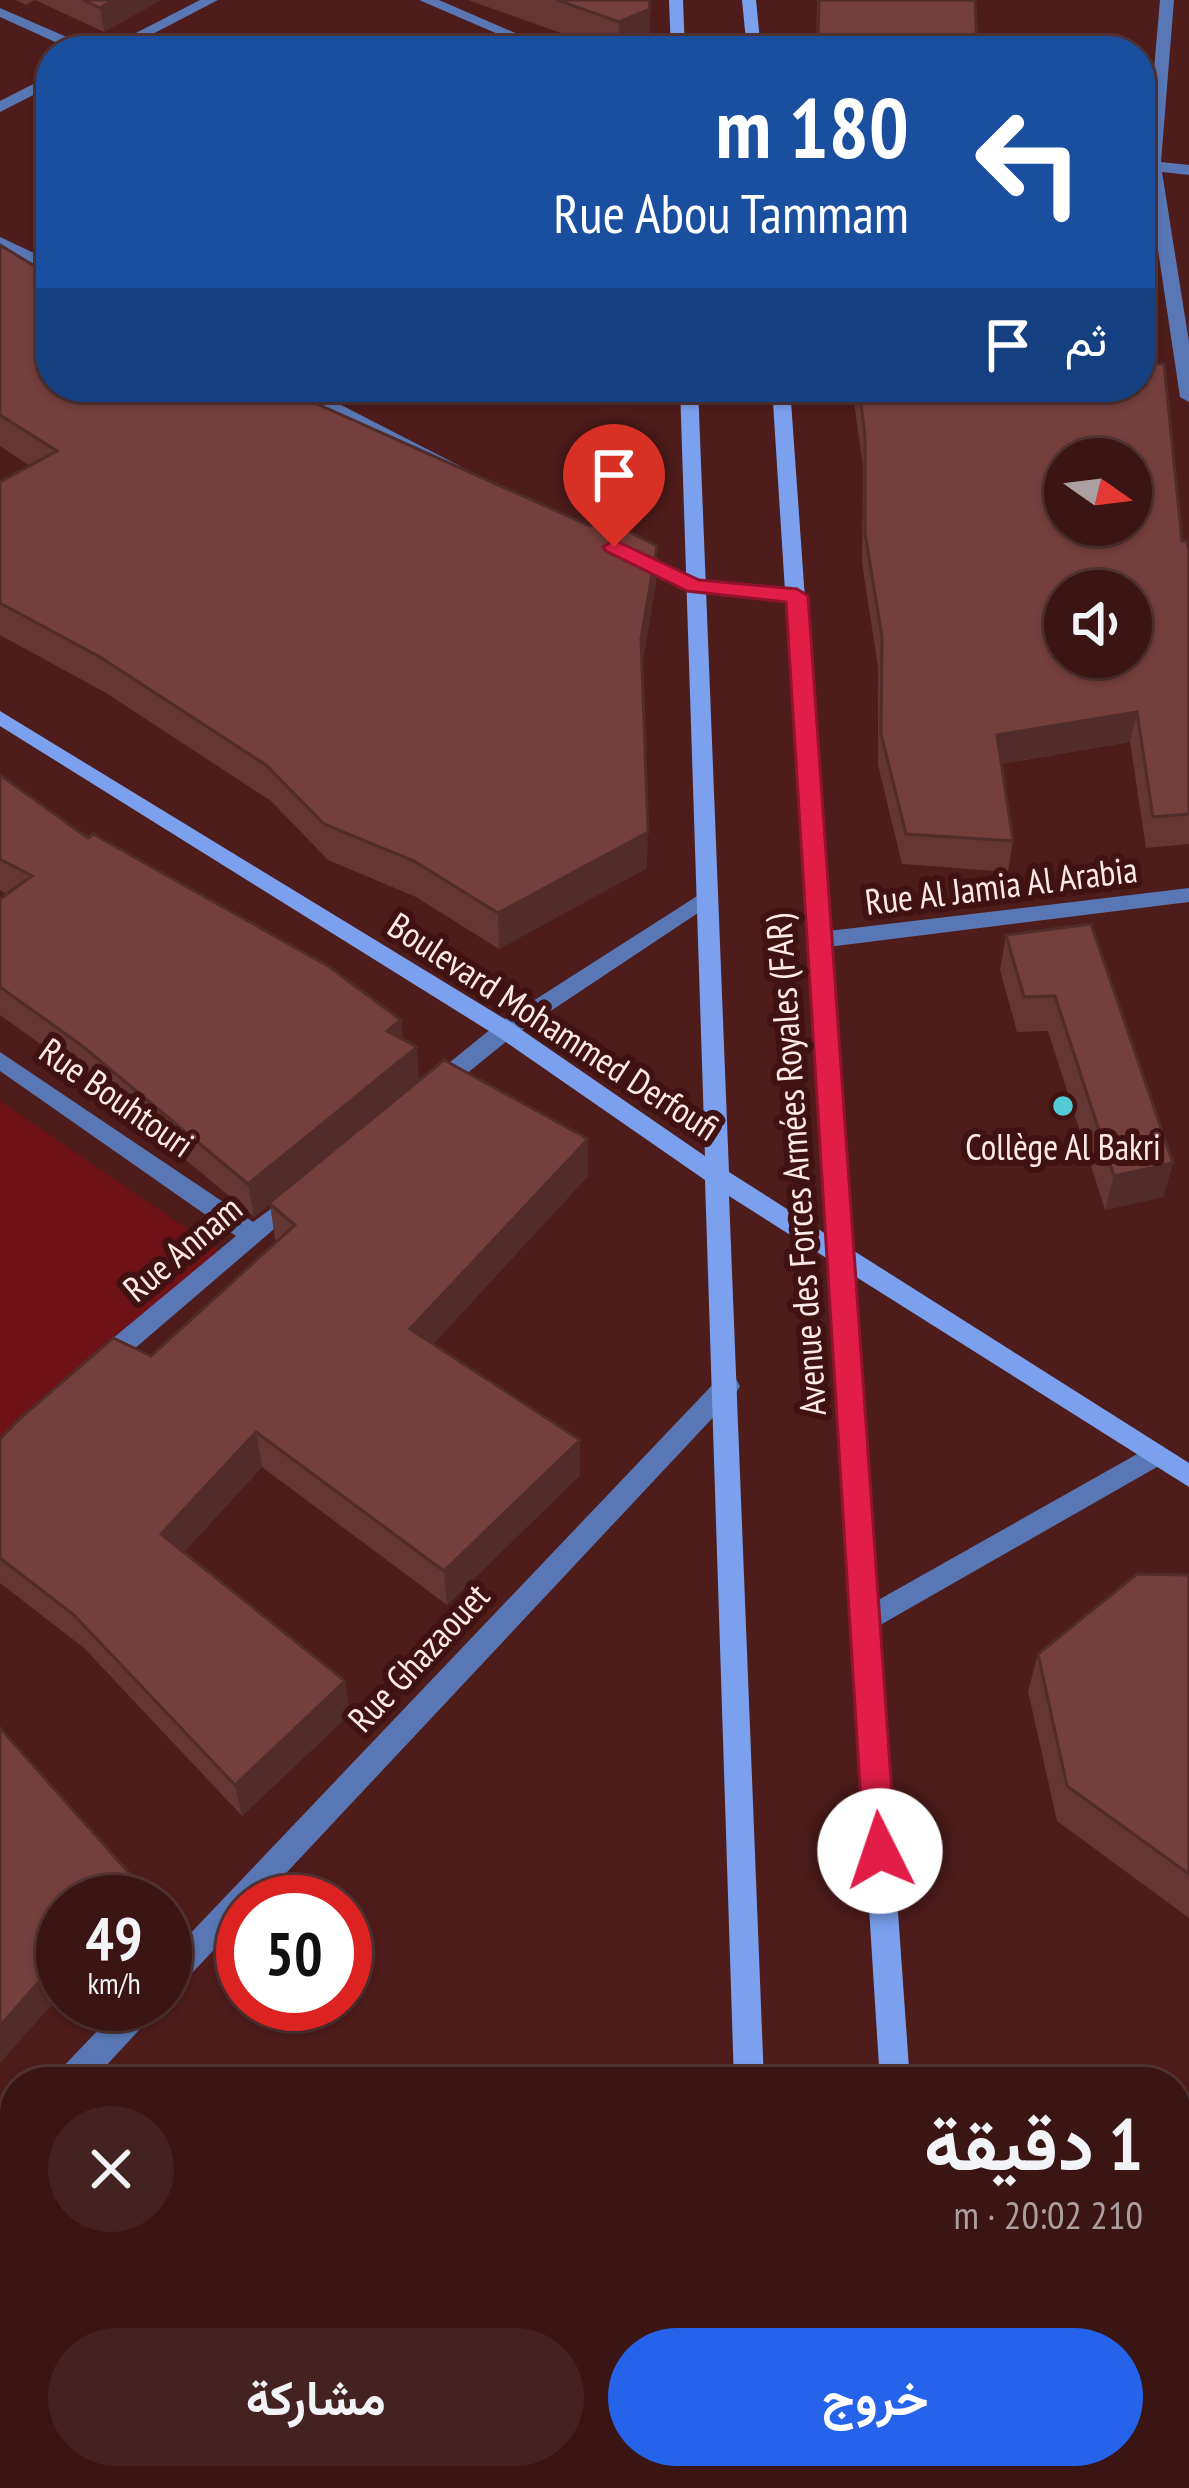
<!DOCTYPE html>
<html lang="ar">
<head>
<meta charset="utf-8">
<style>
	:root { --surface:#3a1514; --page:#452222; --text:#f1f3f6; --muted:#ab9fa0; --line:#543434; --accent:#2563eb }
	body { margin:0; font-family:"PT Sans Narrow",Vazirmatn,sans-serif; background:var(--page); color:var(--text); direction:rtl; height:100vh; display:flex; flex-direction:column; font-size:45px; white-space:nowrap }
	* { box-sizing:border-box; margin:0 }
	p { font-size:39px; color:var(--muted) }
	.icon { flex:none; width:66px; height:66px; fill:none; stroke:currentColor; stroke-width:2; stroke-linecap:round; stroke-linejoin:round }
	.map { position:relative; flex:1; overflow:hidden; direction:ltr }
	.details { position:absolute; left:0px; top:2067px; width:1191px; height:423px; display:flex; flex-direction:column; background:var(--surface); border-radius:48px 48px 0 0; box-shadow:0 3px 9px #0004,0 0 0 3px var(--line); direction:rtl }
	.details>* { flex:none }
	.hud { position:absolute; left:36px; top:36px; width:1119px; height:366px; border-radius:48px; box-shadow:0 3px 9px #0004,0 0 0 3px var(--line); direction:rtl; background:#1a4fa0; color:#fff; overflow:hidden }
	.needle { width:78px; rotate:104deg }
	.tools { position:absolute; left:1044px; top:438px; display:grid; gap:24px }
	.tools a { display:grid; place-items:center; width:108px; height:108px; border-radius:50%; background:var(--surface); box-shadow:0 3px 9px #0004,0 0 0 3px var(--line); font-size:60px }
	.speed { position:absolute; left:36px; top:1875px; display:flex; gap:24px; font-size:60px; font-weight:700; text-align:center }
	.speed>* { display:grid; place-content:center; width:156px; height:156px; border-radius:50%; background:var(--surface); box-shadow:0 3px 9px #0004,0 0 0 3px var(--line); line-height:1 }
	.speed small { font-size:30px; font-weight:400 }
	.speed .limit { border:18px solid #d22; background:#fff; color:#111 }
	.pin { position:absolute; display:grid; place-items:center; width:102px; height:102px; color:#fff; margin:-123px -51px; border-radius:50% 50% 50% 0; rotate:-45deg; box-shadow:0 0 12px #0007 }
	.pin .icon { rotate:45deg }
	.me { position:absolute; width:132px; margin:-66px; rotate:356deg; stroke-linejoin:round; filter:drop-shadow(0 0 9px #0008) }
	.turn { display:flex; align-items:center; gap:42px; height:252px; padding:0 48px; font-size:54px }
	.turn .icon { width:156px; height:156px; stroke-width:2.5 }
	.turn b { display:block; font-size:84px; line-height:102px }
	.then { display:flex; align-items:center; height:114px; padding:0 48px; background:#0003; gap:24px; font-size:45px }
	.round { display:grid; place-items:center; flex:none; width:126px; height:126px; border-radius:63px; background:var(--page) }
	.headline { display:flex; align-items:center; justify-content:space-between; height:204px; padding:0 48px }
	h1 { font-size:72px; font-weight:700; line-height:90px }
	.cta { display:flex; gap:24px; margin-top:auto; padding:24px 48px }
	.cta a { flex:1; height:138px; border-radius:72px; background:var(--accent); color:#fff; font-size:48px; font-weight:700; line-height:138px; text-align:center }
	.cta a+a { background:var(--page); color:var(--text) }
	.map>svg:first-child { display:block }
	.green { fill:#6f1218 }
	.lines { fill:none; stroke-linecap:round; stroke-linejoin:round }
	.street { fill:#5877b4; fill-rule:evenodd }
	.secondary { fill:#7aa0ee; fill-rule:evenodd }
	.wall { fill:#643634 }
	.shaded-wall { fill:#512c2a }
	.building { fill:#743f3c; stroke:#512c2a; stroke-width:3; fill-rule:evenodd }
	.route { fill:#e11d48; stroke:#92132f; stroke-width:3 }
	.poi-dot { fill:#52cbd7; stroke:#411212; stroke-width:4.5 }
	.labels { text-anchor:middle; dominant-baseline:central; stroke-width:12; stroke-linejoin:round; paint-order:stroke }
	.street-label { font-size:36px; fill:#feeae8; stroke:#411212 }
	.poi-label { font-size:36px; fill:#feeae8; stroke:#411212 }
</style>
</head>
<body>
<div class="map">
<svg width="1189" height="2488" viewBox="0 0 1189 2488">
	<rect width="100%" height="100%" fill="#4d1c1b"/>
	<path class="green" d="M0 1101 224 1254 0 1445Z"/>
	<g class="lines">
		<g class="street">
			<path d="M200 0H218L120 51H101Z"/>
			<path d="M419 0H439L557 51H537Z"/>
			<path d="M1160 0H1174L1161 162 1189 165V175L1162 172 1189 342V402L1180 397 1146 170H1140V160L1146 161Z"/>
			<path d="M0 8 92 48 94 51H75L0 17Z"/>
			<path d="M51 75V86L0 112V101Z"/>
			<path d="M0 237 51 261V272L0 248Z"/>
			<path d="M283 387H306L460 466 451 471 445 470Z"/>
			<path d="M628 547 698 582 797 590 807 596 797 602 687 591 621 557 619 553Z"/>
			<path d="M1189 888V902L820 948 809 940 820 932Z"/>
			<path d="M705 891 713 893 716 898 713 903 513 1036 444 1092H428L425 1086 428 1080 497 1024Z"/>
			<path d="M0 1052 253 1222 297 1190 309 1199 112 1368H94L91 1361 94 1354 236 1236 0 1071Z"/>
			<path d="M727 1376 736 1379 740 1386 736 1393 259 1902H243V1919L175 1991 165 1995V1960L718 1379Z"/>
			<path d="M1155 1444 1164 1447 1168 1455 1164 1463 875 1628 866 1632 857 1628 853 1620 857 1612Z"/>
			<path d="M123 2004H158L154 2014 91 2082H55L59 2071Z"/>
			<path d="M15 2125V2163L0 2171V2133Z"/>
		</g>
		<g class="secondary">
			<path d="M669 0H683L685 51H671Z"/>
			<path d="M742 0H756L761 51H747Z"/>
			<path d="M680 387H698L729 1172 826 1234 772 387H790L851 1249 1189 1463V1487L853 1275 910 2082H880L828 1259 729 1196 764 2082H734L705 1180 497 1036 0 726V711L513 1024 705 1156Z"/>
			<path d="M744 2475H778L779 2488H745Z"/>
			<path d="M903 2475H937L938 2488H904Z"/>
		</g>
	</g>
	<g class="wall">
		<path d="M15 0H161L104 32 35 0 26 5Z"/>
		<path d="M468 0H649L650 41 624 51H612Z"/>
		<path d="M817 0H975L977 51H816Z"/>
		<path d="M0 245 51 387 590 526 657 546 656 582 642 665 647 868 499 949 416 897 328 860 271 801 106 693 0 635V482L30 466 0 446Z"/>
		<path d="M852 387H1140L1182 541 1189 552V844L1146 848 1130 742 1001 764 1013 841 1008 872 902 864 878 765V667L862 563 863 467Z"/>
		<path d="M0 775 88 838 401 1020 403 1040 419 1080 588 1176 433 1344 580 1440V1475L447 1605 262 1467 184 1552 345 1681 350 1714 242 1816 84 1648 0 1583V1439L151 1356 278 1241 275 1239 270 1204 254 1217 89 1079 0 1015V899L7 894 0 890Z"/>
		<path d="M1091 924 1173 1163 1163 1197 1105 1210 1048 1031 1017 1032 1000 970 1006 935Z"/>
		<path d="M1189 1575V1918L1057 1821 1028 1691 1038 1654Z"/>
	</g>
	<g class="shaded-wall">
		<path d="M113 0H161L104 32 100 8Z"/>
		<path d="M650 9V41L624 51H618L619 22Z"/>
		<path d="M657 546 656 582 641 675V638Z"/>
		<path d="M1137 712 1130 742 992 765 997 735Z"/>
		<path d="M648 832 647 868 499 949 498 913Z"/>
		<path d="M401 1020 404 1054 387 1031Z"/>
		<path d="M417 1047 419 1082 254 1217 248 1184Z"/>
		<path d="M588 1139V1176L413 1365 410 1329Z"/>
		<path d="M1173 1163 1163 1197 1105 1210 1114 1176Z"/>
		<path d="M256 1432 262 1467 169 1568 161 1534Z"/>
		<path d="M580 1440V1475L447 1605 444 1571Z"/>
		<path d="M345 1681 350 1714 242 1816 235 1785Z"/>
		<path d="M145 1891 149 1902H133Z"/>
		<path d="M63 1962V1996L46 2011 0 2063V2026L35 1986Z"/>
	</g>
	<g class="building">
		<path d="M83 0H113L100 8Z"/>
		<path d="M557 0H649L650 9 619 22Z"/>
		<path d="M819 0H975L977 51H840L839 39 818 40Z"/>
		<path d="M0 245 51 276V387H279L590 526 601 518 657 546 641 638 648 832 498 913 414 861 324 824 266 765 100 657 0 603V482L57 451 0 415Z"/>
		<path d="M1140 363 1164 364 1182 541H1187L1189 552V814L1153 817 1137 712 997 735 1013 841 906 834 881 734 882 637 865 533V436L859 387H1140ZM1065 459H1131V525H1065ZM1065 591H1131V657H1065Z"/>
		<path d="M0 775 88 838 93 834 328 966 401 1020 387 1031 417 1047 248 1184 81 1045 0 987V899L32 876 0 859Z"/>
		<path d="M1091 924 1173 1163 1114 1176 1055 996 1024 997 1006 935Z"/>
		<path d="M444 1060 588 1139 410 1329 580 1440 444 1571 256 1432 161 1534 345 1681 235 1785 74 1615 0 1558V1439L17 1421 113 1338 151 1356 295 1225 269 1203Z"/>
		<path d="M1137 1574 1189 1575V1874L1067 1786 1038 1654Z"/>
		<path d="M0 1728 145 1891 133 1902H63V1962L35 1986 0 2026Z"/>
		<path d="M397 2475H639V2488H396Z"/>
	</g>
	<path class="route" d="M614 540 699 580 797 589 808 596 896 1851 892 1862 880 1866 869 1862 864 1851 786 602 687 591 606 551 603 547Z"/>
	<circle class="poi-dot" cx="1063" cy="1106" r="12"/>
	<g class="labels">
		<g class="street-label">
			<text transform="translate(1001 885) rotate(-7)">Rue Al Jamia Al Arabia</text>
			<text transform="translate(554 1026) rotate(33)">Boulevard Mohammed Derfoufi</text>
			<text transform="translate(117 1097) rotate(35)">Rue Bouhtouri</text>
			<text transform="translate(795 1165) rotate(-94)">Avenue des Forces Armées Royales (FAR)</text>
			<text transform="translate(182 1248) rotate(-40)">Rue Annam</text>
			<text transform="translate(418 1657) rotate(-47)">Rue Ghazaouet</text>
		</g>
		<g class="poi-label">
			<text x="1063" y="1146">Collège Al Bakri</text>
		</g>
	</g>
</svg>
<div class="tools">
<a><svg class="needle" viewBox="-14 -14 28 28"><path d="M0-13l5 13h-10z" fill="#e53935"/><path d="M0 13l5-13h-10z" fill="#ab9fa0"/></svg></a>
<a><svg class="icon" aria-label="sound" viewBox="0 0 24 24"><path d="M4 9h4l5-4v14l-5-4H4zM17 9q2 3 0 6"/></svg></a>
</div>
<div class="speed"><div>49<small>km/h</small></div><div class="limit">50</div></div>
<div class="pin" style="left:614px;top:547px;background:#d93025"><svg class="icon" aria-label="arrive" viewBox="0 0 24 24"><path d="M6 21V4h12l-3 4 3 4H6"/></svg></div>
<svg class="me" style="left:880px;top:1851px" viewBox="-20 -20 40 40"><circle r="19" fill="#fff"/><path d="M0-13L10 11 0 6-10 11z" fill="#e11d48"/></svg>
<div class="hud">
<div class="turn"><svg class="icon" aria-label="left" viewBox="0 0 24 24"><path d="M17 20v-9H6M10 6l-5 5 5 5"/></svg><div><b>180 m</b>Rue Abou Tammam</div></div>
<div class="then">ثم<svg class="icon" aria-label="arrive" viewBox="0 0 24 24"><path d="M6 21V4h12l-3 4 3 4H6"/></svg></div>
</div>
<section class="details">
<div class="headline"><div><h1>1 دقيقة</h1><p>210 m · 20:02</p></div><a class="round"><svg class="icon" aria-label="close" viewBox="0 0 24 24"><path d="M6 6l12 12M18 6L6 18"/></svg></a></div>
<div class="cta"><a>خروج</a><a>مشاركة</a></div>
</section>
</div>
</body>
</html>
